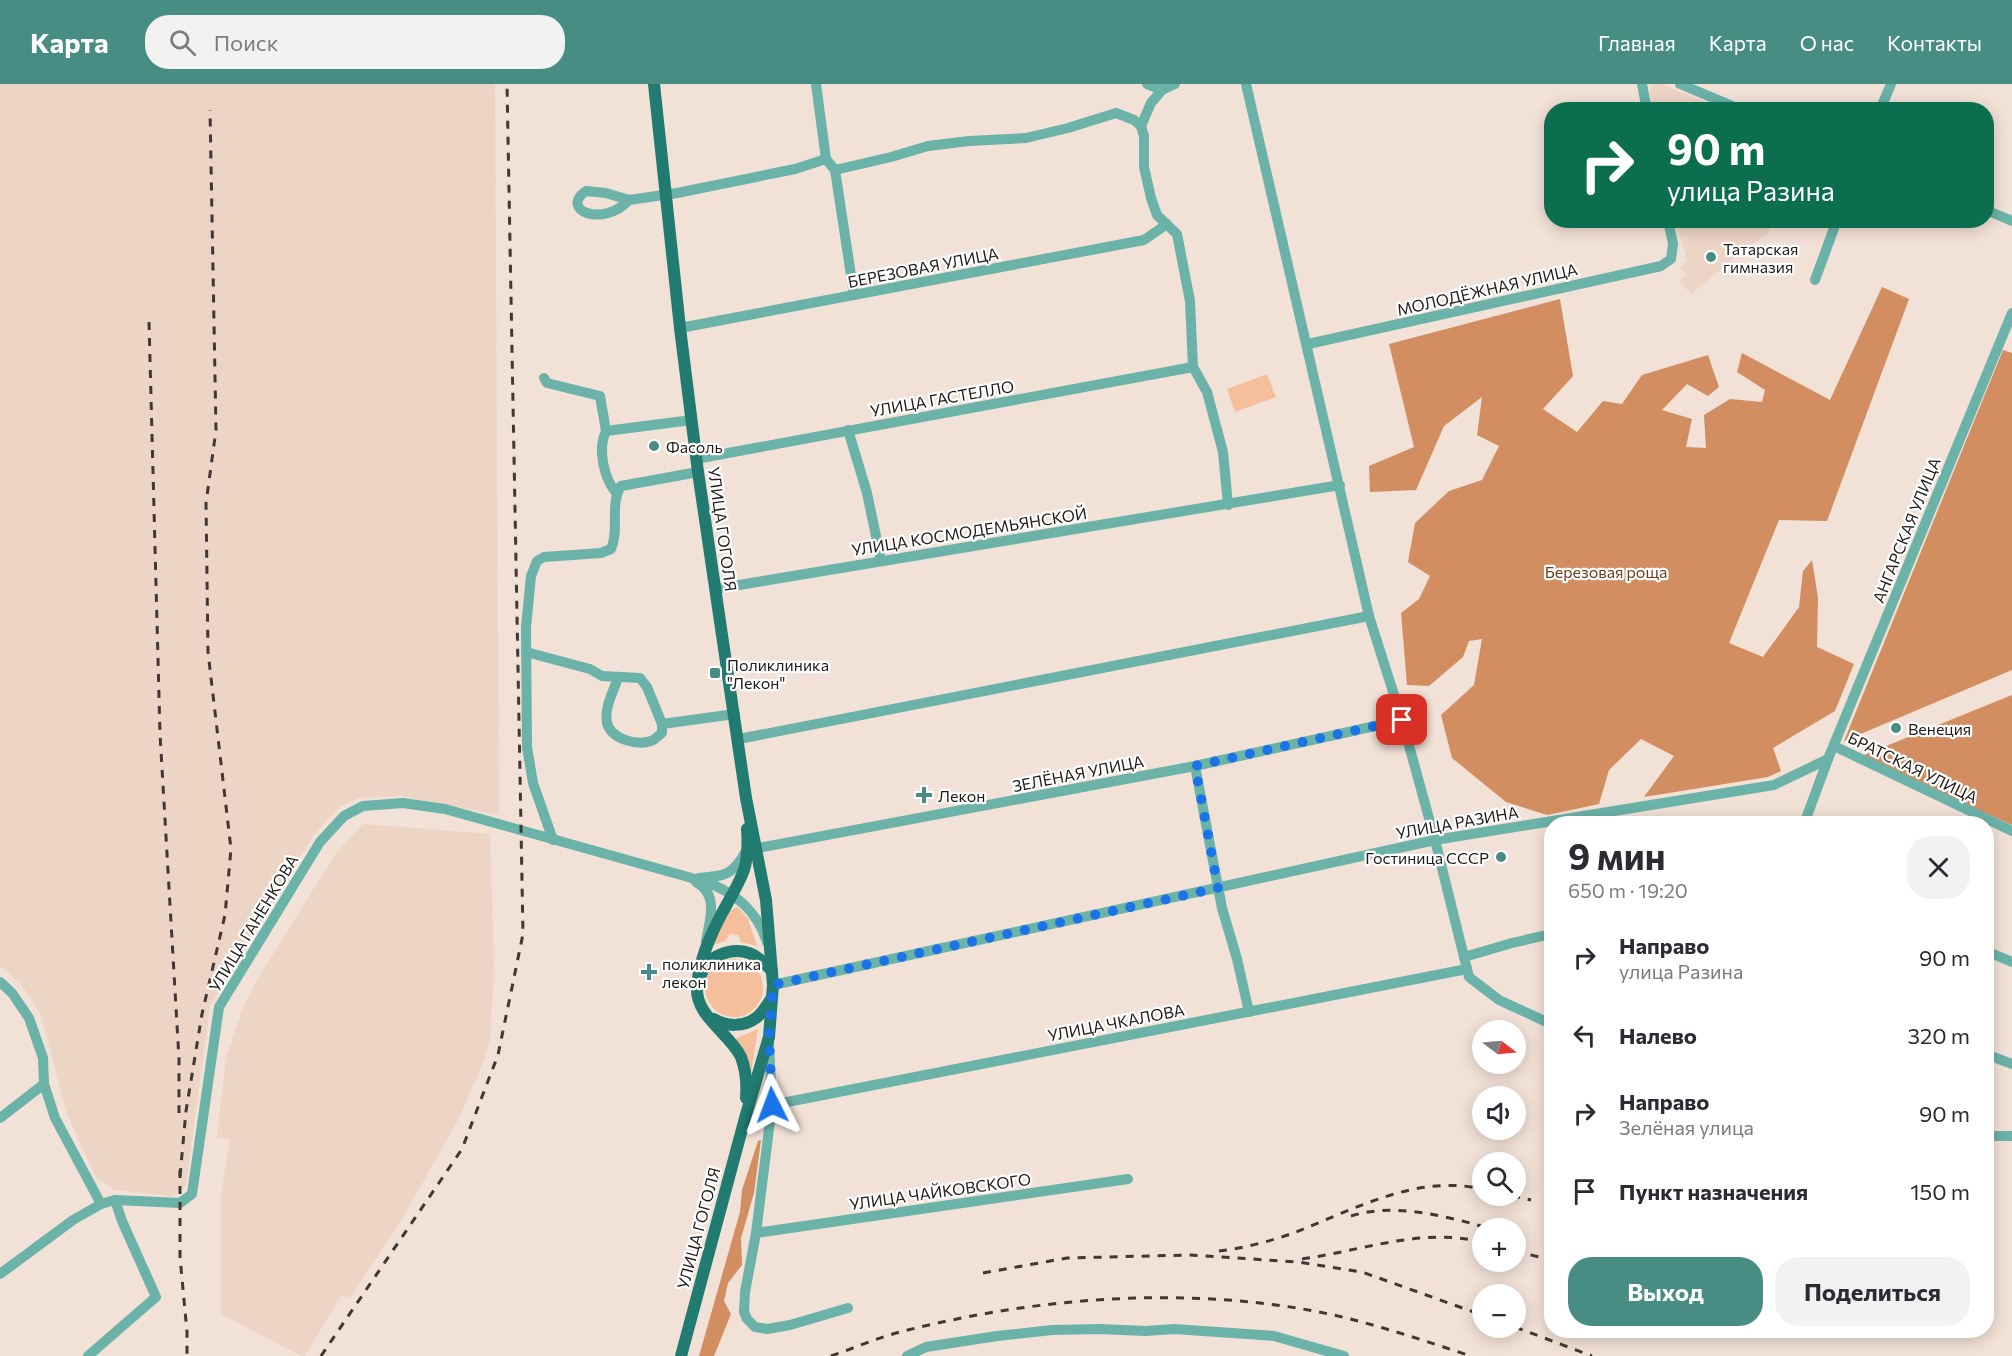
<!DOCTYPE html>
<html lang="ru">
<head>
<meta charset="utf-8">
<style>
	:root { --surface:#fff; --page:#f2f2f3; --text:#2b2b33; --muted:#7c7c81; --accent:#488d84 }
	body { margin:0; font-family:Commissioner,sans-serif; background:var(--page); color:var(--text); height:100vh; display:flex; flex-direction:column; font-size:22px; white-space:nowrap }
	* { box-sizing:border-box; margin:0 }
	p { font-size:20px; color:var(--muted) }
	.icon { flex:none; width:33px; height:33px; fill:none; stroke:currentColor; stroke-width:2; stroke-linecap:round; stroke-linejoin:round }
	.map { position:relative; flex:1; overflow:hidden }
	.sheet { position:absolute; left:1544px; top:732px; width:450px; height:522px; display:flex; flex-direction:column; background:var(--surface); border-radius:24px; box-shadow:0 3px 15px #0003 }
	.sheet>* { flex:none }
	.hud { position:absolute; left:1544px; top:18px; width:450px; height:126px; border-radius:24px; box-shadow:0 3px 15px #0003; background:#0b6e4f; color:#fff; overflow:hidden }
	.needle { width:39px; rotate:106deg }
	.tools { position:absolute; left:1472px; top:936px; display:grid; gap:12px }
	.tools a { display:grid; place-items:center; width:54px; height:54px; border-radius:50%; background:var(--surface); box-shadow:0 3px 15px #0003; font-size:30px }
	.pin { position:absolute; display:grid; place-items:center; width:51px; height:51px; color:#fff; margin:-26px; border-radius:12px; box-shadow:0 3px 9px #0006 }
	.me { position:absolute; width:66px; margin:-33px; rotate:357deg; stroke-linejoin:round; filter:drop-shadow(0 0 4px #0008) }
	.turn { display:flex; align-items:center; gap:21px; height:126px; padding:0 24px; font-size:27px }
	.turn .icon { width:78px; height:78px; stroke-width:2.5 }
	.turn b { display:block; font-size:42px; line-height:51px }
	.round { display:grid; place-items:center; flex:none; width:63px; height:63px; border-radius:24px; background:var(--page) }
	.summary { display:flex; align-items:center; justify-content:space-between; height:102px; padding:0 24px }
	h1 { font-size:36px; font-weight:700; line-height:45px }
	.primary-button { display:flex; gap:12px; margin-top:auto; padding:12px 24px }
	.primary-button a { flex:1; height:69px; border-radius:24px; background:var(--accent); color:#fff; font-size:24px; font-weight:700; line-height:69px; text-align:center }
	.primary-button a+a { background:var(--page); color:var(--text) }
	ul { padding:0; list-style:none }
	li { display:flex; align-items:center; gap:18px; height:78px; padding:0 24px }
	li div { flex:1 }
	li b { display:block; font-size:22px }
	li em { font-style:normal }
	header { display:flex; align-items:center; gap:36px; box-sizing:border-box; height:84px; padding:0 30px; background:var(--accent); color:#fff }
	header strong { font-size:28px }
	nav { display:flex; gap:33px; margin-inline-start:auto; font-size:21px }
	.search { width:420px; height:54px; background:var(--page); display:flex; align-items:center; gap:15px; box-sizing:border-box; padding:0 21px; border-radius:24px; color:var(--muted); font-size:22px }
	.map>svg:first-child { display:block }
	.built { fill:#edd5c6 }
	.green { fill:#f6bf9c }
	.forest { fill:#d28e60 }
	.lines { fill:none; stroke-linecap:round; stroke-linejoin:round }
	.minor { stroke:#6bb2a8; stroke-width:10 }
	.major { stroke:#217b71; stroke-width:12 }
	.rail { stroke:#403834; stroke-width:3; stroke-dasharray:8 8; stroke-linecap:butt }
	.route { stroke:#1a73e8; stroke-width:10; stroke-dasharray:0 18 }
	.poi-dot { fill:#488d84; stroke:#fff; stroke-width:2 }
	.labels { text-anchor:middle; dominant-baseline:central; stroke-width:4.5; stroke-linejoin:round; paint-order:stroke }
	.poi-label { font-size:16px; fill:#221c19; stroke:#fff; text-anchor:start }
	.street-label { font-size:16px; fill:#221c19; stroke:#fff }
	.park-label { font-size:16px; fill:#6b3d1b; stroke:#fff }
</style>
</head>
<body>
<header>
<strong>Карта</strong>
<div class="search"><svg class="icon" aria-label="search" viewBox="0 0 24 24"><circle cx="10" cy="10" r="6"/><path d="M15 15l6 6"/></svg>Поиск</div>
<nav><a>Главная</a><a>Карта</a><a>О нас</a><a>Контакты</a></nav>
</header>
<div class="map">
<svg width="2012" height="1272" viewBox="0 0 2012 1272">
	<rect width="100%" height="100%" fill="#f2e1d6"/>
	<g class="built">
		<path d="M0 0H495L499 731 401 712 359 714 340 723 313 752 210 922 186 1101 173 1112 114 1106 95 1092 67 1030 40 928 20 899 0 882Z"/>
		<path d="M1654 0H1662L1722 25H1653L1649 5Z"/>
		<path d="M1676 137H1775L1767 150 1745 165 1691 210 1679 197 1686 191 1680 183 1687 177Z"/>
		<path d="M363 740 490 750 494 884 490 957 483 979 458 1036 401 1137 350 1214 342 1211 305 1272H301L221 1230V1111L230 1055 217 1054 226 974 242 926 257 896 336 769Z"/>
	</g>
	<g class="green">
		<path d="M1267 290 1276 313 1235 328 1227 305Z"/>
		<path d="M738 823 748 835 757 862 741 858 738 851 730 850 725 857 713 861C719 848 723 826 738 823Z"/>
		<circle cx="734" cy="904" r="29"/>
		<path d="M758 945 751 988 735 955Z"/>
	</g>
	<g class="forest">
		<path d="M1882 203 1909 215 1827 437 1779 436 1729 559 1763 573 1799 523 1803 487 1812 476 1818 514 1817 563 1854 580 1835 627 1773 664 1781 687 1768 693 1644 713 1674 672 1641 655 1609 686 1599 720 1547 731 1506 718 1452 674 1441 631 1474 601 1482 555 1469 557 1463 573 1429 602 1407 601 1401 529 1419 515 1430 492 1408 478 1415 439 1449 407 1482 396 1499 362 1477 351 1482 313 1444 342 1416 406 1370 408 1369 382 1414 363 1389 260 1560 215 1573 292 1543 325 1577 348 1603 317 1622 320 1642 291 1708 271 1719 303 1708 312 1687 300 1662 326 1692 335 1686 363 1706 364 1704 331 1730 315 1762 318 1765 306 1737 288 1742 269 1830 316Z"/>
		<path d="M2003 266 2012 269V586L1844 657Z"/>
		<path d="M2012 611V741L1859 673Z"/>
		<path d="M761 1056 754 1109 741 1154 742 1181 728 1199 724 1217 731 1230 714 1272H699L740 1128 742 1106 758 1057Z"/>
	</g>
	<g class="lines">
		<g class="minor">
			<path d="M816 0 826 75 835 86 854 211"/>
			<path d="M1147 0 1162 6"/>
			<path d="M1246 0 1369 532 1402 636 1435 756 1469 893 1499 916 1551 940"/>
			<path d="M1642 0 1647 26"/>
			<path d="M1680 0 1742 26"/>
			<path d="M1880 26 1891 0"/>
			<path d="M1141 42 1144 52V83L1151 114 1157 131 1177 150 1190 217 1193 283 1207 308 1223 368 1228 421"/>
			<path d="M1141 42 1151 19 1162 6 1175 0"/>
			<path d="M835 86 891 73 928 62 969 57 1026 54 1068 44 1116 29 1134 36 1141 42"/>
			<path d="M629 116C603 144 559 126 586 107L606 109 629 116 677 109 795 85 826 75"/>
			<path d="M1986 126 2012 137"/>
			<path d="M1815 196 1837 136"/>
			<path d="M680 244 1144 156 1167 140"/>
			<path d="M1308 260 1661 182 1671 175 1673 160 1668 136"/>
			<path d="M544 294 547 299 600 312 606 347 692 336"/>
			<path d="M848 346 867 409 881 476"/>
			<path d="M606 347C597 365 604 395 617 410"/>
			<path d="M696 375 1193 283"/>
			<path d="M715 505 1340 401"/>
			<path d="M526 568 590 585 602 592 640 594 647 603 662 640 735 630"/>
			<path d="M618 594C613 608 604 624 607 639 611 655 637 662 651 657 654 656 659 651 662 649V640"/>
			<path d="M739 655 1369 532"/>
			<path d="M1834 662 2012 747"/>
			<path d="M1195 682 1222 824 1237 875 1249 928"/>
			<path d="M1804 740 1828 675 2012 229"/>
			<path d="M553 756 533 699 527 663 526 543 531 492 537 477 544 473 601 469 611 465C620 445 609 421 621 402L698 388"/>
			<path d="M758 764 1195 682 1402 636"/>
			<path d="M699 794C726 792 733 791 746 767"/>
			<path d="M696 798C719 810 710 836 706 857"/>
			<path d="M1986 867 2012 878"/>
			<path d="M1464 873 1512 859 1551 850"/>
			<path d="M0 898 12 909 29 934 43 974 44 1000 55 1034 101 1120"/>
			<path d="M773 901 1435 756 1774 701 1828 675"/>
			<path d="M769 959 772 1021 756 1149 745 1208 744 1228 747 1235 755 1243 767 1245 790 1241 848 1224"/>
			<path d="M1986 970 2012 980"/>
			<path d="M772 1021 1467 885"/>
			<path d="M0 1034 44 1000"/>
			<path d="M1986 1052H2012"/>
			<path d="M756 1149 1128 1095"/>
			<path d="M0 1190 73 1136 101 1120 115 1116 180 1119 192 1110 219 923 320 758 344 732 363 722 403 719 445 725 706 798C736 809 757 827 767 858"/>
			<path d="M88 1272 156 1213 122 1137 115 1116"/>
			<path d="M907 1272 926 1263 997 1252 1052 1246 1099 1245 1146 1247 1174 1245 1274 1252 1344 1272"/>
		</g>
		<g class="major">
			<path d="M654 0 680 244 698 388 746 714 766 816 773 901 769 953 745 1034 681 1272"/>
			<path d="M701 891C707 872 731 863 749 869 758 872 765 880 772 887"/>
			<path d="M714 935C726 943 744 943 756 934 762 930 767 921 771 915"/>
			<path d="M746 1014C747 1001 746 986 741 973 730 950 696 932 697 905 698 879 709 854 721 831 729 816 738 802 744 786 748 773 748 759 747 745"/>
		</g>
		<g class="rail">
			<path d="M149 238 160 650 179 975V1029"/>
			<path d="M180 1086V1173L187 1248V1272"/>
			<path d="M180 1092 186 1027 202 930 225 831 231 765 208 568 206 419 216 346 210 26"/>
			<path d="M1512 1112 1531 1116"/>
			<path d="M1351 1132C1392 1119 1441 1131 1481 1142"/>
			<path d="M1219 1167C1244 1164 1272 1157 1296 1148 1355 1125 1417 1090 1482 1105"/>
			<path d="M1515 1167 1551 1176"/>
			<path d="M1302 1175C1361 1167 1422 1143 1482 1158"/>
			<path d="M983 1189 1067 1174 1190 1171 1298 1178 1362 1188 1482 1231"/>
			<path d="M1515 1243 1592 1272"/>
			<path d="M321 1272 462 1065 498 971 523 850 507 0"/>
			<path d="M831 1272C854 1264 877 1254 900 1248 1033 1214 1178 1202 1314 1227 1367 1237 1419 1255 1471 1272"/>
		</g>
	</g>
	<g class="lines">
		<path class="route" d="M772 1021 769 953 773 901 1218 804 1195 682 1402 636"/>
	</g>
	<g class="poi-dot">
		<circle cx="1711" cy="173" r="6"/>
		<circle cx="654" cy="362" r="6"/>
		<rect x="709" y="583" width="12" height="12" rx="3"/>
		<circle cx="1896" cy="644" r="6"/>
		<path d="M921 702h6v6h6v6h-6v6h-6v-6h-6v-6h6z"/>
		<circle cx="1501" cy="773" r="6"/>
		<path d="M646 879h6v6h6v6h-6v6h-6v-6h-6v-6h6z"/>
	</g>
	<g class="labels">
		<g class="poi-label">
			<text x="1723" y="164">Татарская<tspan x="1723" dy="18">гимназия</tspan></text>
			<text x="666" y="362">Фасоль</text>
			<text x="727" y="580">Поликлиника<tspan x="727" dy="18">"Лекон"</tspan></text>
			<text x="1908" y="644">Венеция</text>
			<text x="938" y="711">Лекон</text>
			<text x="1489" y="773" text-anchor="end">Гостиница СССР</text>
			<text x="662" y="879">поликлиника<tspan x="662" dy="18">лекон</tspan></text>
		</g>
		<g class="street-label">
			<text transform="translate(923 183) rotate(-11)">БЕРЕЗОВАЯ УЛИЦА</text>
			<text transform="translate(1487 205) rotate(-13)">МОЛОДЁЖНАЯ УЛИЦА</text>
			<text transform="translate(942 314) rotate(-10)">УЛИЦА ГАСТЕЛЛО</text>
			<text transform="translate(723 445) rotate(82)">УЛИЦА ГОГОЛЯ</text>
			<text transform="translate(1906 446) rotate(-68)">АНГАРСКАЯ УЛИЦА</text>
			<text transform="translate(969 447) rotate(-9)">УЛИЦА КОСМОДЕМЬЯНСКОЙ</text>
			<text transform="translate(1913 683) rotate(26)">БРАТСКАЯ УЛИЦА</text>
			<text transform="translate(1078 689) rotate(-11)">ЗЕЛЁНАЯ УЛИЦА</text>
			<text transform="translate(1457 738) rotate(-10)">УЛИЦА РАЗИНА</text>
			<text transform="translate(253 839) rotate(-59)">УЛИЦА ГАНЕНКОВА</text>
			<text transform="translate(1116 938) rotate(-11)">УЛИЦА ЧКАЛОВА</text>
			<text transform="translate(940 1107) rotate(-8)">УЛИЦА ЧАЙКОВСКОГО</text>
			<text transform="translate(698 1144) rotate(-75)">УЛИЦА ГОГОЛЯ</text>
		</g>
		<g class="park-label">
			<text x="1606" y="487">Березовая роща</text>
		</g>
	</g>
</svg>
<div class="tools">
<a><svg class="needle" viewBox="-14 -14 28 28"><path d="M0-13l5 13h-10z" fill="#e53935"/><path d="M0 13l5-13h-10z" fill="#7c7c81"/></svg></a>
<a><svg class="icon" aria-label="sound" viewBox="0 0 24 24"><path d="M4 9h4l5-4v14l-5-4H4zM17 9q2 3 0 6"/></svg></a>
<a><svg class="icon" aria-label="search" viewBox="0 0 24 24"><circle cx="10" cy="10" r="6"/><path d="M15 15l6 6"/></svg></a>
<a>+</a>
<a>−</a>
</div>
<div class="pin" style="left:1402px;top:636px;background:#d93025"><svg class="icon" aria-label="arrive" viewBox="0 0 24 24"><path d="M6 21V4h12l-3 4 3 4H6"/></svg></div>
<svg class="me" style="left:772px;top:1021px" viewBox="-20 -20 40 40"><path d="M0-17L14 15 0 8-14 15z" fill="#1a73e8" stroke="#fff" stroke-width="4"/></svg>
<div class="hud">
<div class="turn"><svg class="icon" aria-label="right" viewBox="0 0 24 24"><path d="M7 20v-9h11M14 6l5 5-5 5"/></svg><div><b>90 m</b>улица Разина</div></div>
</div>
<section class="sheet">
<div class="summary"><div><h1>9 мин</h1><p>650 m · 19:20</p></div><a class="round"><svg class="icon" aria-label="close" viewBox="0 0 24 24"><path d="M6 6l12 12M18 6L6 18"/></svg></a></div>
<ul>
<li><svg class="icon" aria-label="right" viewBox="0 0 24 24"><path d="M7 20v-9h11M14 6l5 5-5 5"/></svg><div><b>Направо</b><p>улица Разина</p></div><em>90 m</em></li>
<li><svg class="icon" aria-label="left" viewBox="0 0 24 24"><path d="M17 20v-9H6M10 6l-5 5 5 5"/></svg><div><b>Налево</b></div><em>320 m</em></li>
<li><svg class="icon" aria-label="right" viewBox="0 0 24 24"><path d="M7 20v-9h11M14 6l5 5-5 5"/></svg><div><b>Направо</b><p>Зелёная улица</p></div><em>90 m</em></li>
<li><svg class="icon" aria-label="arrive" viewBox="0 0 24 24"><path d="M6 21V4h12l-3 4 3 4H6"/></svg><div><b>Пункт назначения</b></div><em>150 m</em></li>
</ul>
<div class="primary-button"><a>Выход</a><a>Поделиться</a></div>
</section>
</div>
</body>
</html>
